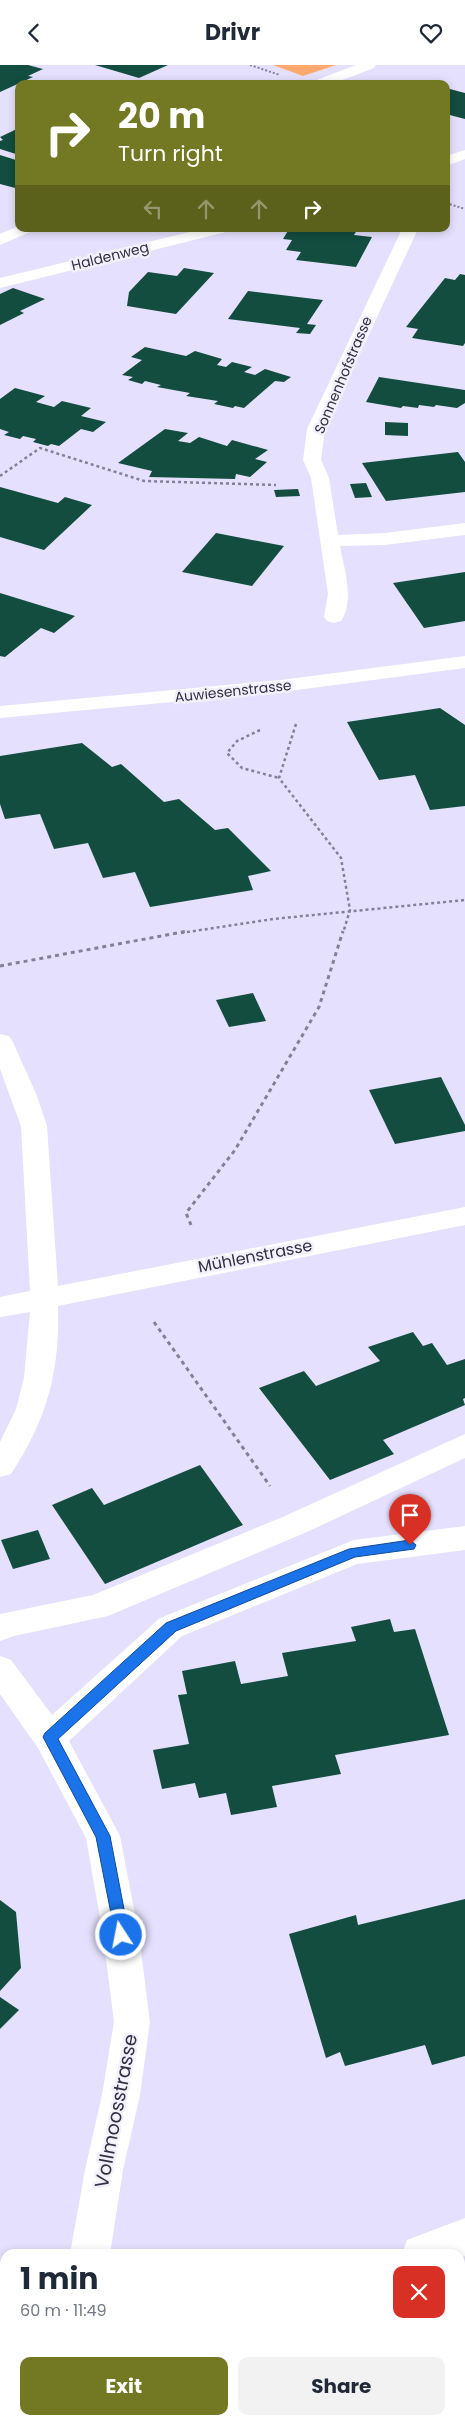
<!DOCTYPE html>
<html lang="en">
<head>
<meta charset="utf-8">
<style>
	:root { --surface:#fff; --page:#f2f2f3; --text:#1f2937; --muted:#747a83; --accent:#727922 }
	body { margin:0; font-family:Poppins,sans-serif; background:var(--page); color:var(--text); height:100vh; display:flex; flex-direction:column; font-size:19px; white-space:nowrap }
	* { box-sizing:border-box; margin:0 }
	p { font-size:16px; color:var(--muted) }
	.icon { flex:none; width:28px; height:28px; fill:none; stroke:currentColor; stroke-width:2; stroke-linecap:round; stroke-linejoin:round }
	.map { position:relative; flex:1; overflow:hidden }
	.panel { position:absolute; left:0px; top:2184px; width:465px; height:176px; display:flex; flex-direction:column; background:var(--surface); border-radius:15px 15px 0 0; box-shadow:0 2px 8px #0003 }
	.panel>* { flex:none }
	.banner { position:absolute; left:15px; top:15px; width:435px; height:152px; border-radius:10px; box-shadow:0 2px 8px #0003; background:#727922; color:#fff; overflow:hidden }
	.pin { position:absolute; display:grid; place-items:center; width:42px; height:42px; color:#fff; margin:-51px -21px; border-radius:50% 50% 50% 0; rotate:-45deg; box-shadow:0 0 5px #0007 }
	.pin .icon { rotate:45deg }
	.me { position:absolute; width:55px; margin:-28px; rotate:349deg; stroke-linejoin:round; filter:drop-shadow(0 0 4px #0008) }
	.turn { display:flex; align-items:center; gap:18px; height:105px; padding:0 20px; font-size:22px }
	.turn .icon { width:65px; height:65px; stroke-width:2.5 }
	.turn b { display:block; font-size:35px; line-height:42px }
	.lanes { display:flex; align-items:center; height:48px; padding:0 20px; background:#0003; justify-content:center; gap:25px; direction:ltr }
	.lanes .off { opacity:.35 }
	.round { display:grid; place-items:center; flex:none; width:52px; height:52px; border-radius:10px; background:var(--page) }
	.overview { display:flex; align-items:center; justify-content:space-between; height:85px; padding:0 20px }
	h1 { font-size:30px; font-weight:700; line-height:38px }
	.primary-button { display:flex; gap:10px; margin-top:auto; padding:10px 20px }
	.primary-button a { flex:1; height:58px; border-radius:10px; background:var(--accent); color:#fff; font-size:20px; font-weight:700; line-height:58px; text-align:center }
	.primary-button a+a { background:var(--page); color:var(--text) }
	header { display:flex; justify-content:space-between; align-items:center; height:65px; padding:0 20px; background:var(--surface); font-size:22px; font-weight:700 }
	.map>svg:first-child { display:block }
	.green { fill:#ffa86f }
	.building { fill:#134d3f }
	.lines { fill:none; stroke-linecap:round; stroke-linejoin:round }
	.path-far2 { stroke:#858098; stroke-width:2; stroke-dasharray:2 2; stroke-linecap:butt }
	.path-far1 { stroke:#858098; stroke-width:2.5; stroke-dasharray:3 3; stroke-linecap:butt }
	.path { stroke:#858098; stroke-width:3; stroke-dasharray:4 4; stroke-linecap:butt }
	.minor { fill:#fff; fill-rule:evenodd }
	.route { fill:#1a73e8; stroke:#114b97 }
	.labels { text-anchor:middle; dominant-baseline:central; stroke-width:5; stroke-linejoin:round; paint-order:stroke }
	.far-street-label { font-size:14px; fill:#343043; stroke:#f2f0fa }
	.street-label { font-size:16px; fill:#343043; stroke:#f2f0fa }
	.near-street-label { font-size:19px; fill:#343043; stroke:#f2f0fa }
</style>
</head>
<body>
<header><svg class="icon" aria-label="back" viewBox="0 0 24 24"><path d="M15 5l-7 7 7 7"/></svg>Drivr<svg class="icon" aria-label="heart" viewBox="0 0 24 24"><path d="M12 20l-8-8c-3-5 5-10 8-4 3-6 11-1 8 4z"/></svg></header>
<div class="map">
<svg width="465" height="2359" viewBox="0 0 465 2359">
	<rect width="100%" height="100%" fill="#e5e0fd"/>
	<path class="green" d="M273 0H336L303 11Z"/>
	<g class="building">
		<path d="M0 0H28L43 4 28 11 33 12 0 27Z"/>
		<path d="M95 0H168L139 13Z"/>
		<path d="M446 23 465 28V54L446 49Z"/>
		<path d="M19 63V90L0 84V76L3 75 0 72Z"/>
		<path d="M0 90 19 96V124L0 119Z"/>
		<path d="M289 164 357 165 354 170 372 172 356 202 296 195 301 187 286 185 292 175 283 174Z"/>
		<path d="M184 203 214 208 176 249 127 241 129 227 148 207 177 211Z"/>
		<path d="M460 209 465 210V278L463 281 412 273 418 264 406 262 445 213 455 215Z"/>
		<path d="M13 223 45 234 20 246 24 248 0 260V229Z"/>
		<path d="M248 226 323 235 307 259 316 260 310 269 296 268 300 263 228 254Z"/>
		<path d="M145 282 186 291 195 286 222 294 217 300 226 302 232 297 252 302 244 307 255 310 265 304 291 312 284 317 275 316 244 343 235 341 233 343 214 339 218 336 186 331 190 328 157 322 161 320 145 316 142 319 128 315 133 312 122 310 142 295 131 292Z"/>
		<path d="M379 312 465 325V338L457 343 436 340 434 342 419 340 418 343 403 341 401 343 366 337Z"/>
		<path d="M15 323 45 331 36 337 54 342 62 336 91 343 81 351 106 357 93 367 81 364 59 381 51 379 48 381 33 377 36 374 23 371 20 374 4 370 9 367 0 364V334Z"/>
		<path d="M385 357 408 358V371L385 370Z"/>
		<path d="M165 364 188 368 178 376 190 378 199 372 227 381 232 375 268 385 255 394 267 397 250 412 236 409 235 414 149 412 152 406 118 398Z"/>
		<path d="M458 387 465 397V427L386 436 362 398Z"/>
		<path d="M366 418 372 432 355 433 350 419Z"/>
		<path d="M0 422 58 438 65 432 92 440 44 485 0 472Z"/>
		<path d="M298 424 300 431 276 432 274 425Z"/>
		<path d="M216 468 284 481 252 521 182 507Z"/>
		<path d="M465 507V556L424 563 393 518Z"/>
		<path d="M0 528 75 551 54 568 41 563 5 592 0 591Z"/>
		<path d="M440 643 465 660V741L430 745 415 710 379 715 347 657Z"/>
		<path d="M82 678 112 702 121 699 164 737 179 734 215 765 228 763 271 806 248 811 253 825 150 842 135 807 103 813 88 778 54 784 40 749 5 754 0 739V691Z"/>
		<path d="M253 928 266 956 229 962 216 935Z"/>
		<path d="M441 1012 465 1060V1066L395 1079 369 1025Z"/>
		<path d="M413 1267 423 1281 432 1278 447 1300 465 1294V1333L463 1334 465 1340 383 1375 394 1389 330 1415 259 1323 304 1306 316 1321 380 1296 368 1282Z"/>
		<path d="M200 1400 243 1460 105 1519 52 1440 92 1423 104 1440Z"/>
		<path d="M38 1465 50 1494 13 1504 1 1475Z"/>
		<path d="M390 1554 394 1567 415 1564 449 1670 335 1690 341 1709 272 1721 277 1742 231 1750 226 1728 199 1733 195 1718 162 1724 153 1685 189 1679 178 1630 187 1629 182 1606 235 1596 241 1619 288 1611 282 1588 356 1576 351 1562Z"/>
		<path d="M465 1834V1991L432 2000 425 1980 345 2001 340 1987 326 1993 289 1869 356 1850 358 1860Z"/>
		<path d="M0 1835 16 1847 21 1903 0 1926Z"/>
		<path d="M0 1932 19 1945 0 1964Z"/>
	</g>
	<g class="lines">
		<g class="path-far2">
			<path d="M250 0 280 10"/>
			<path d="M446 138 465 144"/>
		</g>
		<g class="path-far1">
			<path d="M0 411 40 383 144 416 276 420"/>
			<path d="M296 659 279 713 341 793 350 845 343 868"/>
			<path d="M260 665 237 676 227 688 242 703 279 713"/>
			<path d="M181 868 273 854 465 835"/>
		</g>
		<g class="path">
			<path d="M0 901 188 866"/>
			<path d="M191 1160 186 1148 235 1085 319 942 343 866"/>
			<path d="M154 1257 270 1421"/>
		</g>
		<g class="minor">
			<path d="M356 0H376L374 3 332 19H312L314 16Z"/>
			<path d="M465 85V94L446 101V91Z"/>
			<path d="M19 161V164H32L30 167 0 180V169Z"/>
			<path d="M202 164H228L226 167 0 223V213Z"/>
			<path d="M402 164H418L325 364 321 395 329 413 338 470 385 468 465 458V470L385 480 340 481C344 503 355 536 341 556L334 558 327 556 324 552 328 529 311 413 303 395 307 364Z"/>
			<path d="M465 591V603L281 627 0 653V641L281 615Z"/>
			<path d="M0 969 9 971 13 977 37 1031 47 1061 58 1221 465 1142V1160L58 1241C60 1307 47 1354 11 1409L0 1412V1377L16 1344 24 1313 30 1247 0 1252V1232L30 1226 21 1061 0 1004Z"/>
			<path d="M465 1369V1393L307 1467 108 1551 14 1571 0 1576V1549L93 1530 285 1451Z"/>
			<path d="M465 1461V1485L357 1499 182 1571 69 1676 120 1771 139 1870 150 1957 140 2030 123 2105 110 2189H70L85 2105 102 2030 114 1957 103 1870 86 1773 38 1683 0 1629V1591L11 1595 52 1650 160 1553 354 1475Z"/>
			<path d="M465 2153V2191L460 2193V2189H402L407 2175Z"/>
			<path d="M30 2355H72L71 2359H29Z"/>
		</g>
	</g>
	<path class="route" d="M410 1475 416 1480 414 1484 355 1492 176 1566 58 1674 110 1771 129 1870 127 1874 121 1876 116 1874 96 1772 43 1672 45 1668 166 1558 349 1484Z"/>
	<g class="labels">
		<g class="far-street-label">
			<text transform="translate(110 191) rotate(-14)">Haldenweg</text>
			<text transform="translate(343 310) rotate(-67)">Sonnenhofstrasse</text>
			<text transform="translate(233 626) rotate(-6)">Auwiesenstrasse</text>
		</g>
		<g class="street-label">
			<text transform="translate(255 1191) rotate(-11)">Mühlenstrasse</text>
		</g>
		<g class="near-street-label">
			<text transform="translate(116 2046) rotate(-79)">Vollmoosstrasse</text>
		</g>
	</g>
</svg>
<div class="pin" style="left:410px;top:1480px;background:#d93025"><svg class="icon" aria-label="arrive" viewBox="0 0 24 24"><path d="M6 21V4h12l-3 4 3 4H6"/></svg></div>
<svg class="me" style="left:121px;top:1870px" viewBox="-20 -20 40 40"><circle r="17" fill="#1a73e8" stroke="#fff" stroke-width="3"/><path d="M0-11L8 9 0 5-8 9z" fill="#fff"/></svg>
<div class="banner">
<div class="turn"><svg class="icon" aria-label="right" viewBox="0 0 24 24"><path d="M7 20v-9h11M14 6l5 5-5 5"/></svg><div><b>20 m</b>Turn right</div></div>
<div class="lanes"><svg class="icon off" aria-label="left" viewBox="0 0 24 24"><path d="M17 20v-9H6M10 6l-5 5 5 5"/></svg><svg class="icon off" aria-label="ahead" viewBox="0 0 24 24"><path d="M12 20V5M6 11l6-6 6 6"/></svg><svg class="icon off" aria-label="ahead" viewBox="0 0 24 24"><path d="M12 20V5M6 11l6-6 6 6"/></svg><svg class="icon" aria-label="right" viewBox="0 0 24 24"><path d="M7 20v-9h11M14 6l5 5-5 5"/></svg></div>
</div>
<section class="panel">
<div class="overview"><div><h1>1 min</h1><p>60 m · 11:49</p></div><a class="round" style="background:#d93025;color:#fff"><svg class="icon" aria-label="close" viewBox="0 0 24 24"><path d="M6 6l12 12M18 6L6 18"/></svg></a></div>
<div class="primary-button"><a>Exit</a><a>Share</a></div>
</section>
</div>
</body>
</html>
